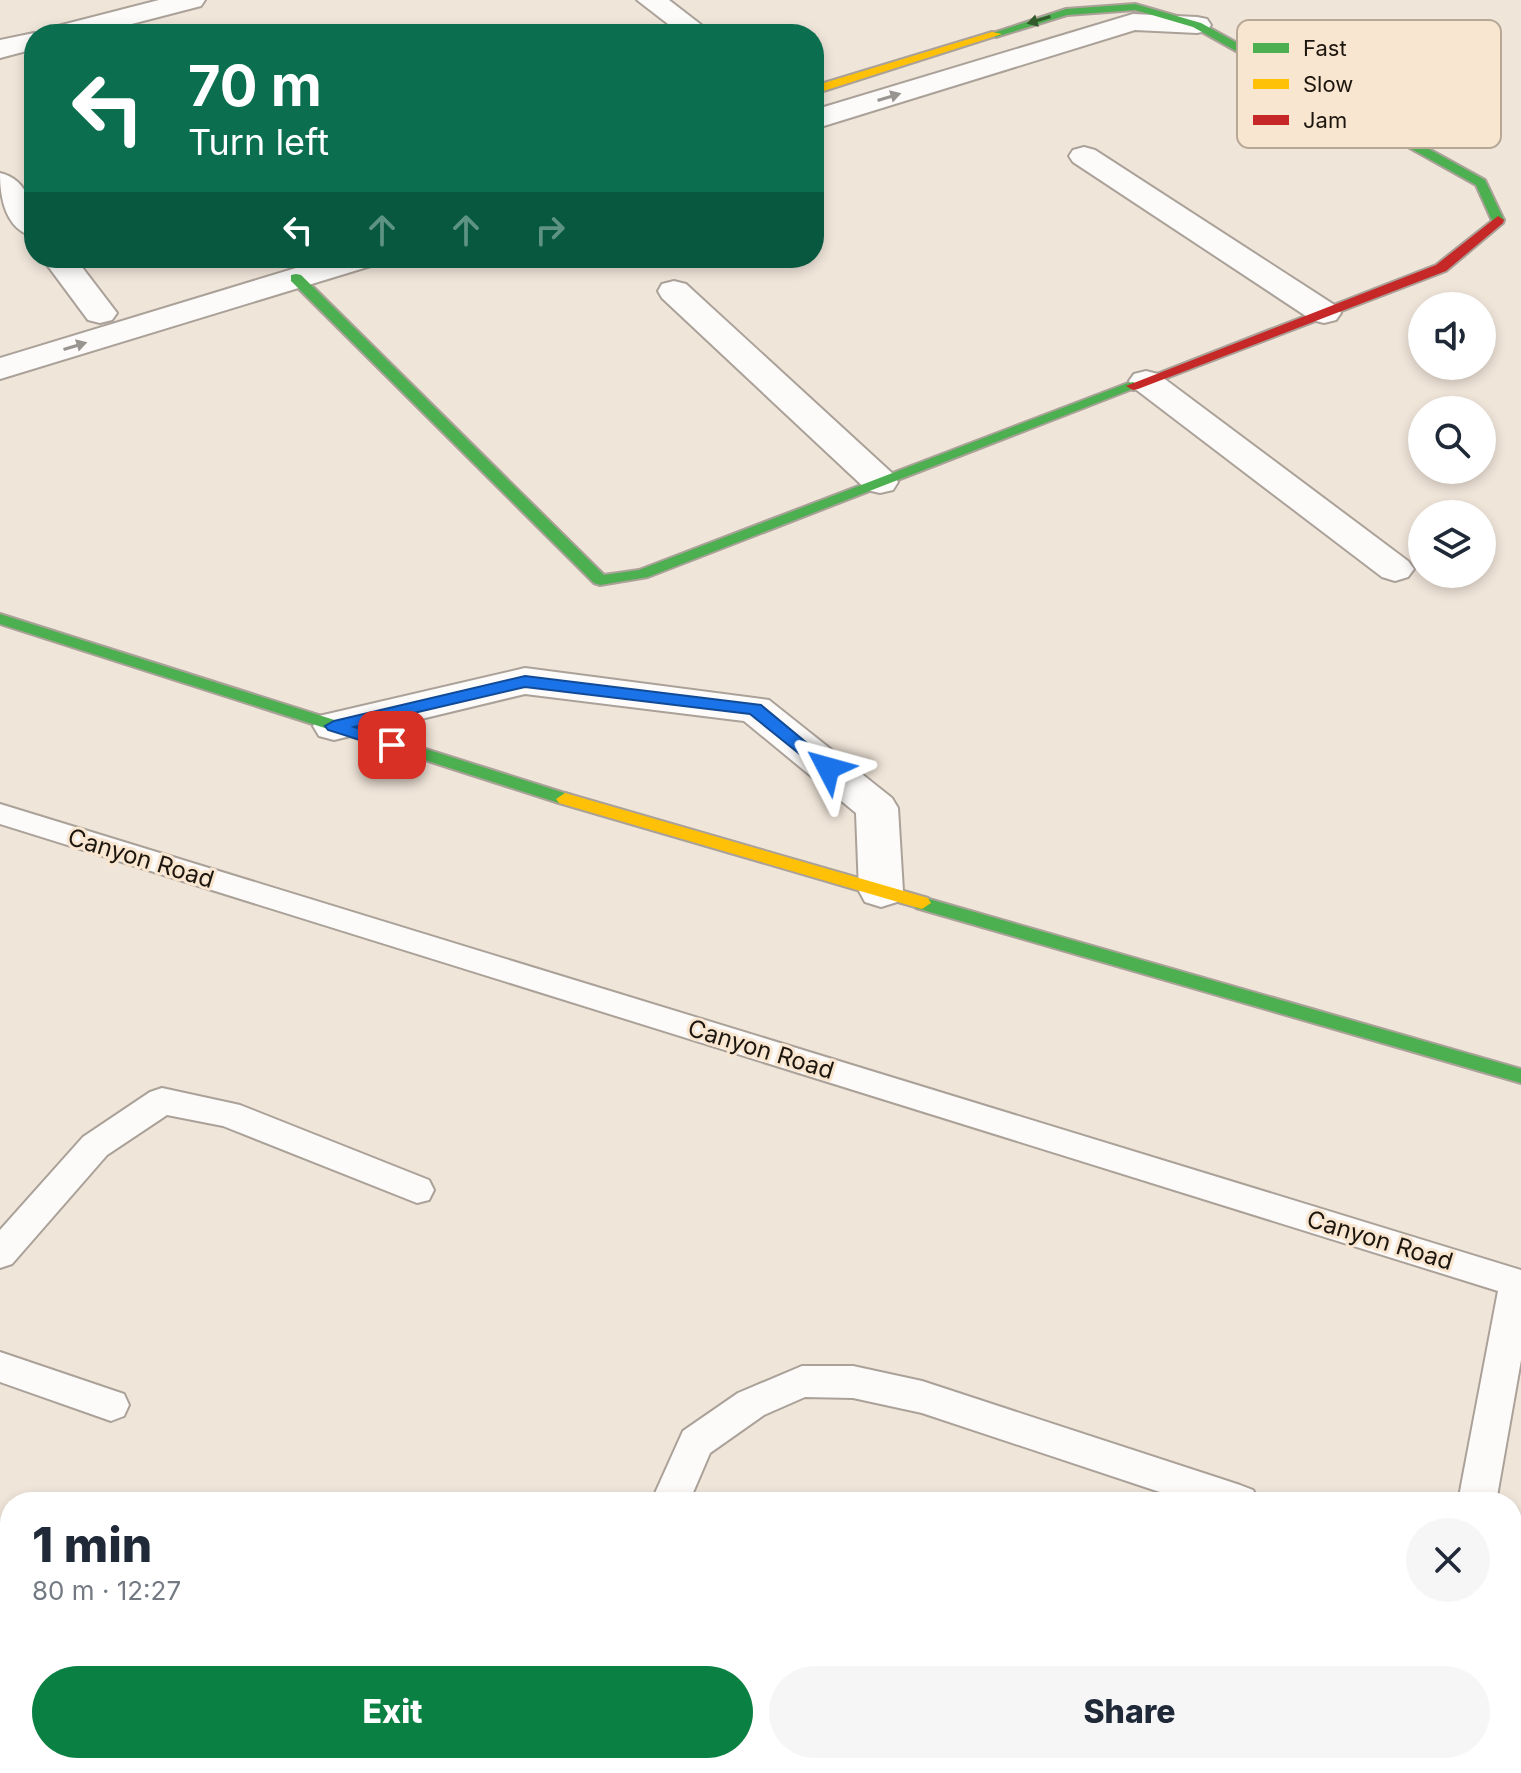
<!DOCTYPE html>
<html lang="en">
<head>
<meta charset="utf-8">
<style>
	:root { --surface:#fff; --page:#f6f6f7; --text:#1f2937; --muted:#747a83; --accent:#0b8043 }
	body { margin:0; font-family:Inter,sans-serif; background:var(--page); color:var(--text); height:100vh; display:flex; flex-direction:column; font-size:30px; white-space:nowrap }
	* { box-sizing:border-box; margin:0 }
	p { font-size:26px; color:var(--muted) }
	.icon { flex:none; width:44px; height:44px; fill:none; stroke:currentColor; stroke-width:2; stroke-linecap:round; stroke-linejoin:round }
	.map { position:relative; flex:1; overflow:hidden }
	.panel { position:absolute; left:0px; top:1492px; width:1522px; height:282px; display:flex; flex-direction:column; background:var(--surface); border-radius:32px 32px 0 0; box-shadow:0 4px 12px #0003 }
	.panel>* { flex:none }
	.top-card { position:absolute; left:24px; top:24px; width:800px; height:244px; border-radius:32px; box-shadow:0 4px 12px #0003; background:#0b6e4f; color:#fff; overflow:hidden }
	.buttons { position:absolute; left:1408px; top:292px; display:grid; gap:16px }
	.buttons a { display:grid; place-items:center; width:88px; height:88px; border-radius:50%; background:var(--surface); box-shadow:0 4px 12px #0003; font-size:40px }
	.pin { position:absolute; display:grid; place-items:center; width:68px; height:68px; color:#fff; margin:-34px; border-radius:16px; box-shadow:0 4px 12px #0006 }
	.me { position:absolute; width:88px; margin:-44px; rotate:309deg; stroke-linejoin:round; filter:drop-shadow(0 0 6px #0008) }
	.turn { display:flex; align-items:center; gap:28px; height:168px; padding:0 32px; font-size:36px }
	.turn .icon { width:104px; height:104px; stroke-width:2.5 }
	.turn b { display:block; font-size:56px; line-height:68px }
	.lanes { display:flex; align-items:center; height:76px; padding:0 32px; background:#0003; justify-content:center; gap:40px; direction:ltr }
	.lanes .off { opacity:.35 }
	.round { display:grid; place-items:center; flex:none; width:84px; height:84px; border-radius:42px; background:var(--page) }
	.headline { display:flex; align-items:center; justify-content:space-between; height:136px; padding:0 32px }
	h1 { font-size:48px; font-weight:800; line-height:60px }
	.cta { display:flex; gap:16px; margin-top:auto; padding:16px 32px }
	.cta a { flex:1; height:92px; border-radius:48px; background:var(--accent); color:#fff; font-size:32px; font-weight:800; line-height:92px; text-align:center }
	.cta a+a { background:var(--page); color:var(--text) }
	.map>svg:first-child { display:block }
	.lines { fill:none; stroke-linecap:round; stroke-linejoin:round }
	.lane-casing { stroke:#aaa199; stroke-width:4 }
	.street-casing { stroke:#aaa199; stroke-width:4 }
	.fast-casing { stroke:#aaa199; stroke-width:4 }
	.slow-casing { stroke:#aaa199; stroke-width:4 }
	.jam-casing { stroke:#aaa199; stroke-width:4 }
	.lane { fill:#fdfbf9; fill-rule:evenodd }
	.street { fill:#fdfbf9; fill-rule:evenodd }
	.fast { fill:#4caf50; fill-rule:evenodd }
	.slow { fill:#ffc107; fill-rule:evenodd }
	.jam { fill:#c62828; fill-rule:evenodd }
	.oneway { fill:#325b2c }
	.oneway2 { fill:#98948f }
	.route { fill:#1a73e8; stroke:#114b97; stroke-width:2 }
	.labels { text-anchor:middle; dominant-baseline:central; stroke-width:6; stroke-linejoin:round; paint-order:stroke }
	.street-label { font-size:24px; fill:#1c160e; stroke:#f9e6d0 }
	.key { fill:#f9e6d0; stroke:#b7a896; stroke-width:2 }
	.key-label { font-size:22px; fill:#1c160e }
</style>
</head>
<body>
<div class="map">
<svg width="1521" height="1773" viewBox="0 0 1521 1773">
	<rect width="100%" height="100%" fill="#f0e5d9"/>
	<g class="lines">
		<defs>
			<g id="lane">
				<path d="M0 804 1521 1270V1360L1496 1502H1458L1498 1291 0 824Z"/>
				<path d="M162 1088 240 1105 429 1180 434 1190 429 1200 417 1203 223 1126 167 1115 107 1155 12 1264 0 1268V1230L83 1137 150 1092Z"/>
				<path d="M0 1352 124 1394 129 1405 124 1416 111 1421 0 1382Z"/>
				<path d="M802 1366H853L922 1381 1240 1485 1253 1490 1259 1502H1190L922 1413 853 1398 805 1397 764 1415 710 1453 689 1502H651L683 1431 738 1393Z"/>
				<path d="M1512 1578 1521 1582V1618L1512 1615Z"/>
				<path d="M212 1764H255L251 1773H208Z"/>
				<path d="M537 1764H579L575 1773H533Z"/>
			</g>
			<g id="street">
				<path d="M159 0H205L201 6 93 34H46L50 28Z"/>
				<path d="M637 0H669L713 34H681Z"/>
				<path d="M1133 14 1197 17 1207 19 1211 25 1207 31 1197 33 1135 30 814 129V110Z"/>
				<path d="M34 33 40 34H34V49L0 58V40Z"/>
				<path d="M1084 147 1095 150 1336 306 1341 313 1336 320 1324 323 1312 320 1073 162 1069 156 1073 150Z"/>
				<path d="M0 173C30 180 34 211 34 237 5 229 0 198 0 173Z"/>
				<path d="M42 258H75L117 313 112 320 100 323 88 320Z"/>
				<path d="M329 258H379L374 265 0 379V358Z"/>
				<path d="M674 281 686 284 893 474 898 482 893 490 880 493 867 490 662 298 658 291 662 284Z"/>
				<path d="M1146 371 1158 374 1408 561 1414 569 1408 577 1395 581 1382 577 1134 388 1129 381 1134 374Z"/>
				<path d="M525 668 769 700 892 798 898 808 903 891 897 902 881 907 865 902 859 891 856 813 744 721 525 694 334 740 319 736 313 726 319 716Z"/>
			</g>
			<g id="fast">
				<path d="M1135 4 1201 23 1485 180 1504 220 1493 223 1476 185 1193 27 1135 10 1067 15 996 37 990 34 1066 9Z"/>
				<path d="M296 274 301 275 604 575 639 570 1128 383 1133 382 1140 386 648 577 600 585 594 583 291 281V275Z"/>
				<path d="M0 614 571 795 574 799 571 803H559L0 624Z"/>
				<path d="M922 897 1521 1069V1083L916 908 913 903 916 898Z"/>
			</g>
			<g id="slow">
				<path d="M992 32 1002 34 814 94V86Z"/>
				<path d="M565 793 928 898 931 903 922 909 559 803 556 799Z"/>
			</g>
			<path id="jam" d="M1498 216 1504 220 1503 223 1446 271 1138 389 1133 390 1126 386 1436 265Z"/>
		</defs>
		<use href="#lane" class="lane-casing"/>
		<use href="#street" class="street-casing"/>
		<use href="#fast" class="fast-casing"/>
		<use href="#slow" class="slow-casing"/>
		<use href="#jam" class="jam-casing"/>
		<use href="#lane" class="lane"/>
		<use href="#street" class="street"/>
		<use href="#fast" class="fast"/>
		<use href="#slow" class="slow"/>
		<use href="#jam" class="jam"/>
	</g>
	<defs><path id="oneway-solid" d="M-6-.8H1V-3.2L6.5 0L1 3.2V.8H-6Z" transform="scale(2)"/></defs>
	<use class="oneway" href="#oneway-solid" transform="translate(1039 20) rotate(163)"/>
	<g class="oneway2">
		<use href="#oneway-solid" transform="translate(889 97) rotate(-17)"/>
		<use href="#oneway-solid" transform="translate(75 346) rotate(-17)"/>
	</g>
	<path class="route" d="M525 676 761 705 837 768 828 774 822 772 750 714 525 687 354 727 398 741 400 745 398 749 392 750 328 730 325 726 334 721Z"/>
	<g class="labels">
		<g class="street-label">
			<text transform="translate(141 858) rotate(17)">Canyon Road</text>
			<text transform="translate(761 1049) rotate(17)">Canyon Road</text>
			<text transform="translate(1380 1240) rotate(17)">Canyon Road</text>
		</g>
	</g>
	<rect x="1237" y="20" width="264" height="128" rx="12" class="key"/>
	<rect x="1253" y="43" width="36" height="10" fill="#4caf50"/>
	<rect x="1253" y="79" width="36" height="10" fill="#ffc107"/>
	<rect x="1253" y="115" width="36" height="10" fill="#c62828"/>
	<g class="key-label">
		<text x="1303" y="56">Fast</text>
		<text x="1303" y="92">Slow</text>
		<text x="1303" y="128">Jam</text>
	</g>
</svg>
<div class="buttons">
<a><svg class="icon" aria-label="sound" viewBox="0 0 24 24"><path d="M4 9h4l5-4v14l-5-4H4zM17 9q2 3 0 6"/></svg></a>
<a><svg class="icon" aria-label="search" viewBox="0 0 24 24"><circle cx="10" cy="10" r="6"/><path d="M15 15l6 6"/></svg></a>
<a><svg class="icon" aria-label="layers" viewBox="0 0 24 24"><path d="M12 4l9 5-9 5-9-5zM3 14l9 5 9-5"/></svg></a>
</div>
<div class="pin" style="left:392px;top:745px;background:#d93025"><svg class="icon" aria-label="arrive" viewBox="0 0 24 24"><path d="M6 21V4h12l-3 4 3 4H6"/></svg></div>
<svg class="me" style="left:828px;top:768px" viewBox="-20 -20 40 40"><path d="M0-17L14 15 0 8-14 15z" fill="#1a73e8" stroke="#fff" stroke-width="4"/></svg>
<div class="top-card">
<div class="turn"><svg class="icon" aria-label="left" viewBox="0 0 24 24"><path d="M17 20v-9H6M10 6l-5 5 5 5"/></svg><div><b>70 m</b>Turn left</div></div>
<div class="lanes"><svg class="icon" aria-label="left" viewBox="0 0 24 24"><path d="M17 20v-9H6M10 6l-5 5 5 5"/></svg><svg class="icon off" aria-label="ahead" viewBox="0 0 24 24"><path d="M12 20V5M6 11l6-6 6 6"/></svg><svg class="icon off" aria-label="ahead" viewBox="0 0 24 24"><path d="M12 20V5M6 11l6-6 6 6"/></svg><svg class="icon off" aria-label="right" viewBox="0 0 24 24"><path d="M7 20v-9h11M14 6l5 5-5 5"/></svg></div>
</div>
<section class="panel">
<div class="headline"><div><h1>1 min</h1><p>80 m · 12:27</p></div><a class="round"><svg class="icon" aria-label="close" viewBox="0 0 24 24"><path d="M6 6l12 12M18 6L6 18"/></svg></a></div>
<div class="cta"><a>Exit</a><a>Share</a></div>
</section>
</div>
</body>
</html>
